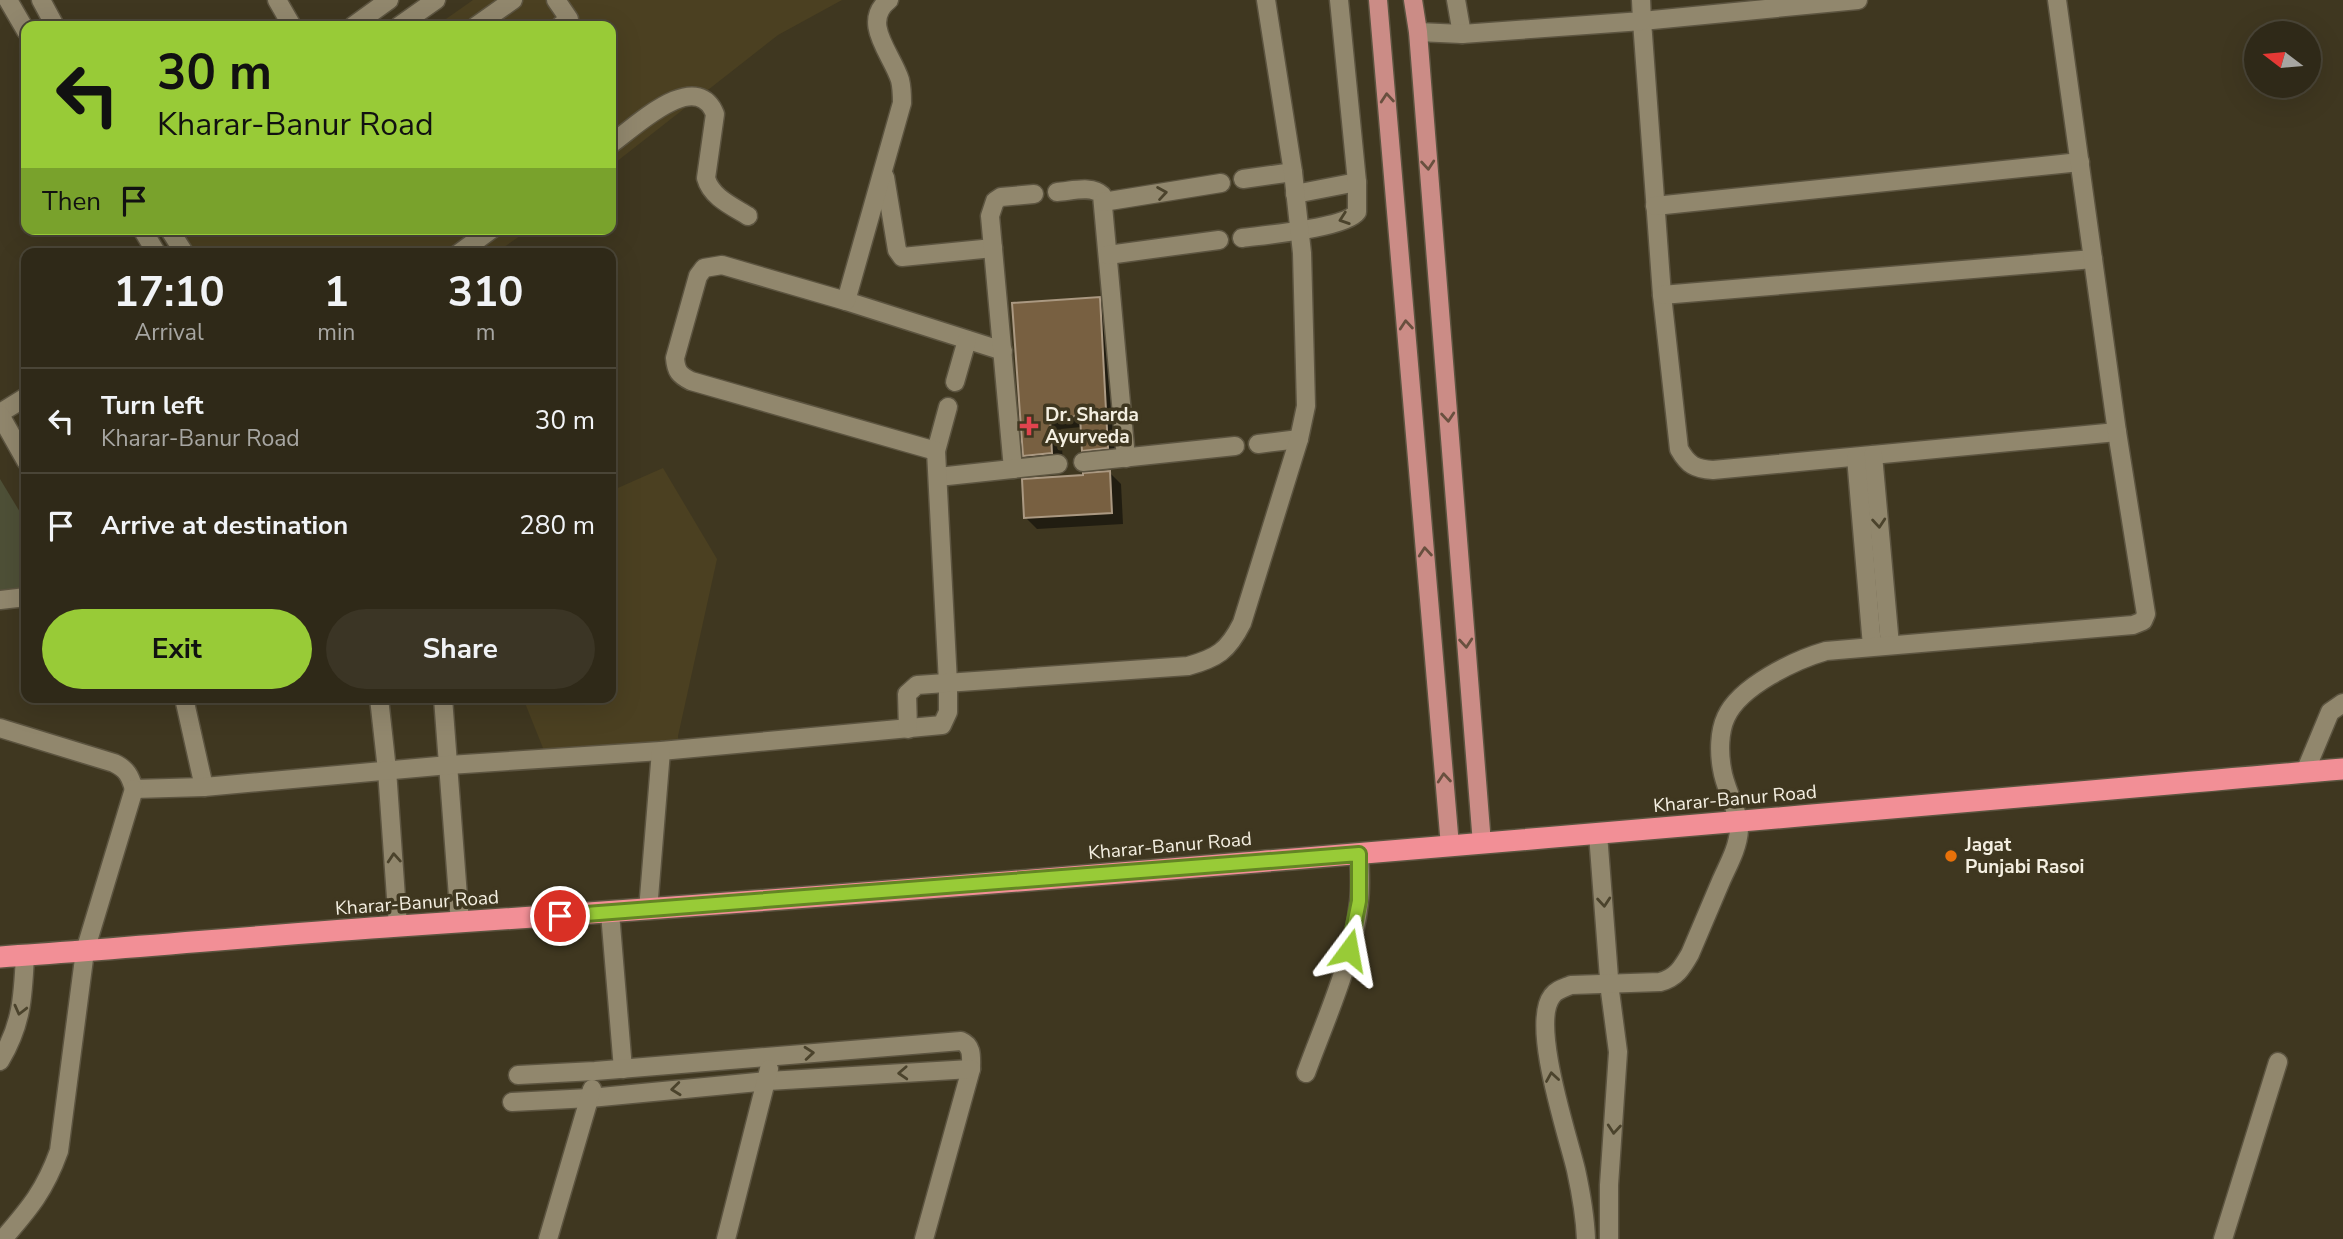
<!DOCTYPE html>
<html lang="en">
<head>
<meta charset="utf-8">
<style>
	:root { --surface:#2f2918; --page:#3b3525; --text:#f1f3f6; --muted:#a7a6a2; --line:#4a4537; --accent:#98cb37 }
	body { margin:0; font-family:"Nunito Sans",sans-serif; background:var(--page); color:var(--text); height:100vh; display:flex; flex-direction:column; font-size:26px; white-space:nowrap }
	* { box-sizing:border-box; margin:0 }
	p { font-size:23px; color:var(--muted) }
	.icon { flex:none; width:38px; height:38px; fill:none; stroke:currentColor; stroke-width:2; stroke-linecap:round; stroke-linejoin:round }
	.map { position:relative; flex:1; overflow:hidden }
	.side { position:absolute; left:21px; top:248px; width:595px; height:455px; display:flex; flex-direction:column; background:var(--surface); border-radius:14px; box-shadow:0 7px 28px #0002,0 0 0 2px var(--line) }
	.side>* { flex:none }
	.hud { position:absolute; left:21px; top:21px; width:595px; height:214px; border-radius:14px; box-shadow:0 7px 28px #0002,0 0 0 2px var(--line); background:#98cb37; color:#111; overflow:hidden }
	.needle { width:46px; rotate:286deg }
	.controls { position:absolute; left:2244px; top:21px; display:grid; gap:14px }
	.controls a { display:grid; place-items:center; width:77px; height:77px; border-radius:50%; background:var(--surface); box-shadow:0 7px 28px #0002,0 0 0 2px var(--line); font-size:35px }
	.pin { position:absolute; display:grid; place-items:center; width:60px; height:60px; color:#fff; margin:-30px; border:4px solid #fff; border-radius:50%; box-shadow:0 2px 7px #0007 }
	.me { position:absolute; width:77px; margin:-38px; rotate:13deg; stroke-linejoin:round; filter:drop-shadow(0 0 5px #0008) }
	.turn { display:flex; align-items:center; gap:24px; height:147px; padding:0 21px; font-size:32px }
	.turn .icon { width:91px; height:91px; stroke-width:2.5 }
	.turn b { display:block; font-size:49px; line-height:60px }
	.then { display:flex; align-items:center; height:66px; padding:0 21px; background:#0003; gap:14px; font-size:26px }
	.eta { display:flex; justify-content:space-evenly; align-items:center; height:119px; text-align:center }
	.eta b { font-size:42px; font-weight:700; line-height:49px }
	.cta { display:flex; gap:14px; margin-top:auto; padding:14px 21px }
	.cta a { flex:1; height:80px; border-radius:42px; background:var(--accent); color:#111; font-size:28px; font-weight:700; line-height:80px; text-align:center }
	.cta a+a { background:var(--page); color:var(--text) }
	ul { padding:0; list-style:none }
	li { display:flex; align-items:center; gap:21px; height:105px; padding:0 21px; border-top:2px solid var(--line) }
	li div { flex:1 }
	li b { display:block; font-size:26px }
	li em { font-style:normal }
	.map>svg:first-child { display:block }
	.built { fill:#4b4021 }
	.green { fill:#4e5037 }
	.shadow { fill:#0007 }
	.building { fill:#786041; stroke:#ab9982; stroke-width:2 }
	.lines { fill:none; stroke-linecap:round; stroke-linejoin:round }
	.minor-casing { stroke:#5c5440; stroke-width:21 }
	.major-casing { stroke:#5c5440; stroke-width:21 }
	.highway-casing { stroke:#5c5440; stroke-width:24 }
	.minor { stroke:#91876d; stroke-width:18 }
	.major { stroke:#cb8c86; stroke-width:18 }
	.highway { stroke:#f28f96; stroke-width:21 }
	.oneway { stroke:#69503f }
	.oneway2 { stroke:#4b432c }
	.route-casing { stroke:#638424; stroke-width:18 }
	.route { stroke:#98cb37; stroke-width:12 }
	.health-dot { fill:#e0444e; stroke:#3f3720; stroke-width:2.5 }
	.food-dot { fill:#e8710a; stroke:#3f3720; stroke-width:2.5 }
	.labels { text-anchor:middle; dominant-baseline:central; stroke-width:7; stroke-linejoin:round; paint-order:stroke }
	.poi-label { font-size:19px; font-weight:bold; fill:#f4efe1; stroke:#3f3720; text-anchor:start }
	.street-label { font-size:19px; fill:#f4efe1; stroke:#3f3720 }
</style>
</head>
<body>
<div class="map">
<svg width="2343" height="1239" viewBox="0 0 2343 1239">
	<rect width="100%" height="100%" fill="#3f3720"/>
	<g class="built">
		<path d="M473 0H842L778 35 611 166V26H436Z"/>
		<path d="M176 229H530L494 254H188Z"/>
		<path d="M663 468 717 559 678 736 679 746 547 758 523 698H611V491Z"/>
	</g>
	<path class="green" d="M0 479 26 522V586L0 595Z"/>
	<g class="shadow">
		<path d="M1099 299 1111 311 1119 459 1095 461 1084 450 1082 427 1061 429 1063 464 1037 467 1025 456Z"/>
		<path d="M1109 472 1121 484 1123 524 1037 529 1025 517Z"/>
	</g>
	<g class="building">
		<path d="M1100 297 1108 448 1082 451 1080 416 1050 418 1052 453 1023 456 1012 303Z"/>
		<path d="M1110 471 1112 513 1024 518 1022 479 1083 475V473Z"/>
	</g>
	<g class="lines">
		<defs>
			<g id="minor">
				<path d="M8 0 26 31"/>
				<path d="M41 0 55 26"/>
				<path d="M277 0 292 26"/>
				<path d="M556 0 569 19 560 26"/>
				<path d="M1456 0 1462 34"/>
				<path d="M1858 0 1642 21 1662 295 1679 449C1688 465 1695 469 1713 470L2117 432"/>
				<path d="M353 26 389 0"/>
				<path d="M399 26 436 0"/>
				<path d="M476 26 513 0"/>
				<path d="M1418 32 1462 34 1642 21 1641 0"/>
				<path d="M611 144C635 127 696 67 715 114L706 178C711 197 732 206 748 216"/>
				<path d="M885 177 897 250 902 257 993 248"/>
				<path d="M1243 179 1293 172"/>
				<path d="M1057 192C1072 191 1092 185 1102 195L1126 458"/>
				<path d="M1295 194 1357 182"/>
				<path d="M1103 202 1221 183"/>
				<path d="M1655 206 2080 162"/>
				<path d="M142 229 157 254"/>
				<path d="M169 229 185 254"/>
				<path d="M1242 238C1264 235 1346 228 1357 212V182L1339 0"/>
				<path d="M458 254 492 229"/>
				<path d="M1108 255 1219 240"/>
				<path d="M1662 295 2093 259"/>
				<path d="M846 301 1003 351"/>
				<path d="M955 382 967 340"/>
				<path d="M0 413 26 397"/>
				<path d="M0 415 26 461"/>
				<path d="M1258 444 1299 439"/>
				<path d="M936 451 948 407"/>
				<path d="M1873 455 1890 645"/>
				<path d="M1856 457 1872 646"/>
				<path d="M1083 462 1235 446"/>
				<path d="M1013 469 990 216 995 201 1001 197 1034 194"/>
				<path d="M938 477 1058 464"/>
				<path d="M0 600 26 597"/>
				<path d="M184 698 204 787"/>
				<path d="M379 698 387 770 398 926"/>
				<path d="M443 698 460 923"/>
				<path d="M0 728 114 763C127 769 130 776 134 789L204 787 449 765 661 751 942 725 948 712V683L936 451 691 381C679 375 676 371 675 358L698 276 704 268 722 265 846 301 902 103C902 95 902 88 900 80 892 54 860 22 889 0"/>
				<path d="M908 729 907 694 917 685 1188 666C1217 658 1228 651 1242 623L1299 439 1306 406 1302 253 1293 172 1266 0"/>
				<path d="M2305 772 2330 712 2343 703"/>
				<path d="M1598 834 1610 991 1618 1052 1609 1185V1239"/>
				<path d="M648 910 661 751"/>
				<path d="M610 913 623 1069"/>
				<path d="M0 1061C22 1024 23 997 25 955"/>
				<path d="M1306 1073C1326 1018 1353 961 1359 902 1361 886 1360 870 1359 854"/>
				<path d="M518 1075 595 1071 961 1041C973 1046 971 1057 971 1069L924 1239"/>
				<path d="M512 1102 590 1098 768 1081 971 1069"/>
				<path d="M3 1239C30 1208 45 1190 59 1151L85 951 134 789"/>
				<path d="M548 1239 592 1089"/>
				<path d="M726 1239 769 1069"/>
				<path d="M1586 1239C1585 1215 1581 1193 1576 1170 1568 1136 1530 1024 1552 996 1556 990 1564 988 1571 985L1660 982C1676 978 1682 968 1690 954 1700 930 1711 905 1721 881 1728 865 1738 848 1739 830 1739 810 1725 790 1722 769 1719 753 1719 732 1726 717 1740 686 1795 660 1826 651L2133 625 2143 621 2146 614 2117 432 2057 0"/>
				<path d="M2223 1239 2278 1062"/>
			</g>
			<g id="major">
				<path d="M1378 0 1450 846"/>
				<path d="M1413 0 1418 32 1482 844"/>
			</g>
			<path id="highway" d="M0 957C134 948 267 935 400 926 1049 883 1696 825 2343 769"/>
		</defs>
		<use href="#minor" class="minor-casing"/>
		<use href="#major" class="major-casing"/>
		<use href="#highway" class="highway-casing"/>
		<use href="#minor" class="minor"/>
		<use href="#major" class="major"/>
		<use href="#highway" class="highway"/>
	</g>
	<defs><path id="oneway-chevron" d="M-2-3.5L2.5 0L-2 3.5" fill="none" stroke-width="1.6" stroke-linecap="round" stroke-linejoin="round" transform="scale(1.75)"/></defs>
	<g class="oneway">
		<use href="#oneway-chevron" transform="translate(1387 98) rotate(-95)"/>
		<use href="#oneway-chevron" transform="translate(1428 165) rotate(85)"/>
		<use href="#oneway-chevron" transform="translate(1406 325) rotate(-95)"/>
		<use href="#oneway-chevron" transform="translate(1448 417) rotate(85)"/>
		<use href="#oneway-chevron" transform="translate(1425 552) rotate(-95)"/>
		<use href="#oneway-chevron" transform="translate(1466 643) rotate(85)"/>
		<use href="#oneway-chevron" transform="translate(1444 778) rotate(-95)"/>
	</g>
	<g class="oneway2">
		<use href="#oneway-chevron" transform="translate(1162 193) rotate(-9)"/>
		<use href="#oneway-chevron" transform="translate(1344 219) rotate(161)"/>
		<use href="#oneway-chevron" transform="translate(1879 523) rotate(85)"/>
		<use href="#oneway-chevron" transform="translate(394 858) rotate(-94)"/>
		<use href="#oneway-chevron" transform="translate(1604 902) rotate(85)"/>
		<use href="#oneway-chevron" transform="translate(20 1010) rotate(104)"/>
		<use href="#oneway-chevron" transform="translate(809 1053) rotate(-5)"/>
		<use href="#oneway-chevron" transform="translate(903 1073) rotate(177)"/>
		<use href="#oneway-chevron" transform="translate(1552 1077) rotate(-99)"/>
		<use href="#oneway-chevron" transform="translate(676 1089) rotate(174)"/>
		<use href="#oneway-chevron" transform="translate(1614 1129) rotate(95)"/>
	</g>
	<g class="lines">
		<defs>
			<path id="route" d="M560 916 1359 854V901L1349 950"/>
		</defs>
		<use href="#route" class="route-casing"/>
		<use href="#route" class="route"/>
	</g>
	<path class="health-dot" d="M1025.5 415.5h7v7h7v7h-7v7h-7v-7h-7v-7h7z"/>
	<circle class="food-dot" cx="1951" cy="856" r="7"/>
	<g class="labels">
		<g class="poi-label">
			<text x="1045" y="415">Dr. Sharda<tspan x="1045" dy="22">Ayurveda</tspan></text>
			<text x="1965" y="845">Jagat<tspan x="1965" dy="22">Punjabi Rasoi</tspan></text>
		</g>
		<g class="street-label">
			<text transform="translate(1735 799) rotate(-5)">Kharar-Banur Road</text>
			<text transform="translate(1170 846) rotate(-5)">Kharar-Banur Road</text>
			<text transform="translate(417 903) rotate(-4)">Kharar-Banur Road</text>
		</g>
	</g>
</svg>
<div class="controls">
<a><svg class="needle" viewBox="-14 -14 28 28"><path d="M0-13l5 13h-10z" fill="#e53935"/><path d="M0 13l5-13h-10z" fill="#a7a6a2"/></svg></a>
</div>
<div class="pin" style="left:560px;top:916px;background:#d93025"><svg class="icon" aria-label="arrive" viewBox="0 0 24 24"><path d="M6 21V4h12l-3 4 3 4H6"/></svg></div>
<svg class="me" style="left:1349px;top:950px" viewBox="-20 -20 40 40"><path d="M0-17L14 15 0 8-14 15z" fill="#98cb37" stroke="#fff" stroke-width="4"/></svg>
<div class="hud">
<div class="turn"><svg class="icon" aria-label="left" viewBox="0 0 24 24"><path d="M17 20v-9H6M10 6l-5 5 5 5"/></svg><div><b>30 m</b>Kharar-Banur Road</div></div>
<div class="then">Then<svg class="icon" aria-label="arrive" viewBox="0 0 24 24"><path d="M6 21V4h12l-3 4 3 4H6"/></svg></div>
</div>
<section class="side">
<div class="eta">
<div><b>17:10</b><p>Arrival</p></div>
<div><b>1</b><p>min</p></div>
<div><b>310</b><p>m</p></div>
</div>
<ul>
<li><svg class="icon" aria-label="left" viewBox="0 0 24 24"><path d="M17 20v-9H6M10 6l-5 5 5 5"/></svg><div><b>Turn left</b><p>Kharar-Banur Road</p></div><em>30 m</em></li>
<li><svg class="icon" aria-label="arrive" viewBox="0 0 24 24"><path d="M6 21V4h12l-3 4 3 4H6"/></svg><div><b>Arrive at destination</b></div><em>280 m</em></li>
</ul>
<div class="cta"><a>Exit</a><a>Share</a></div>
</section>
</div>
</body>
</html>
